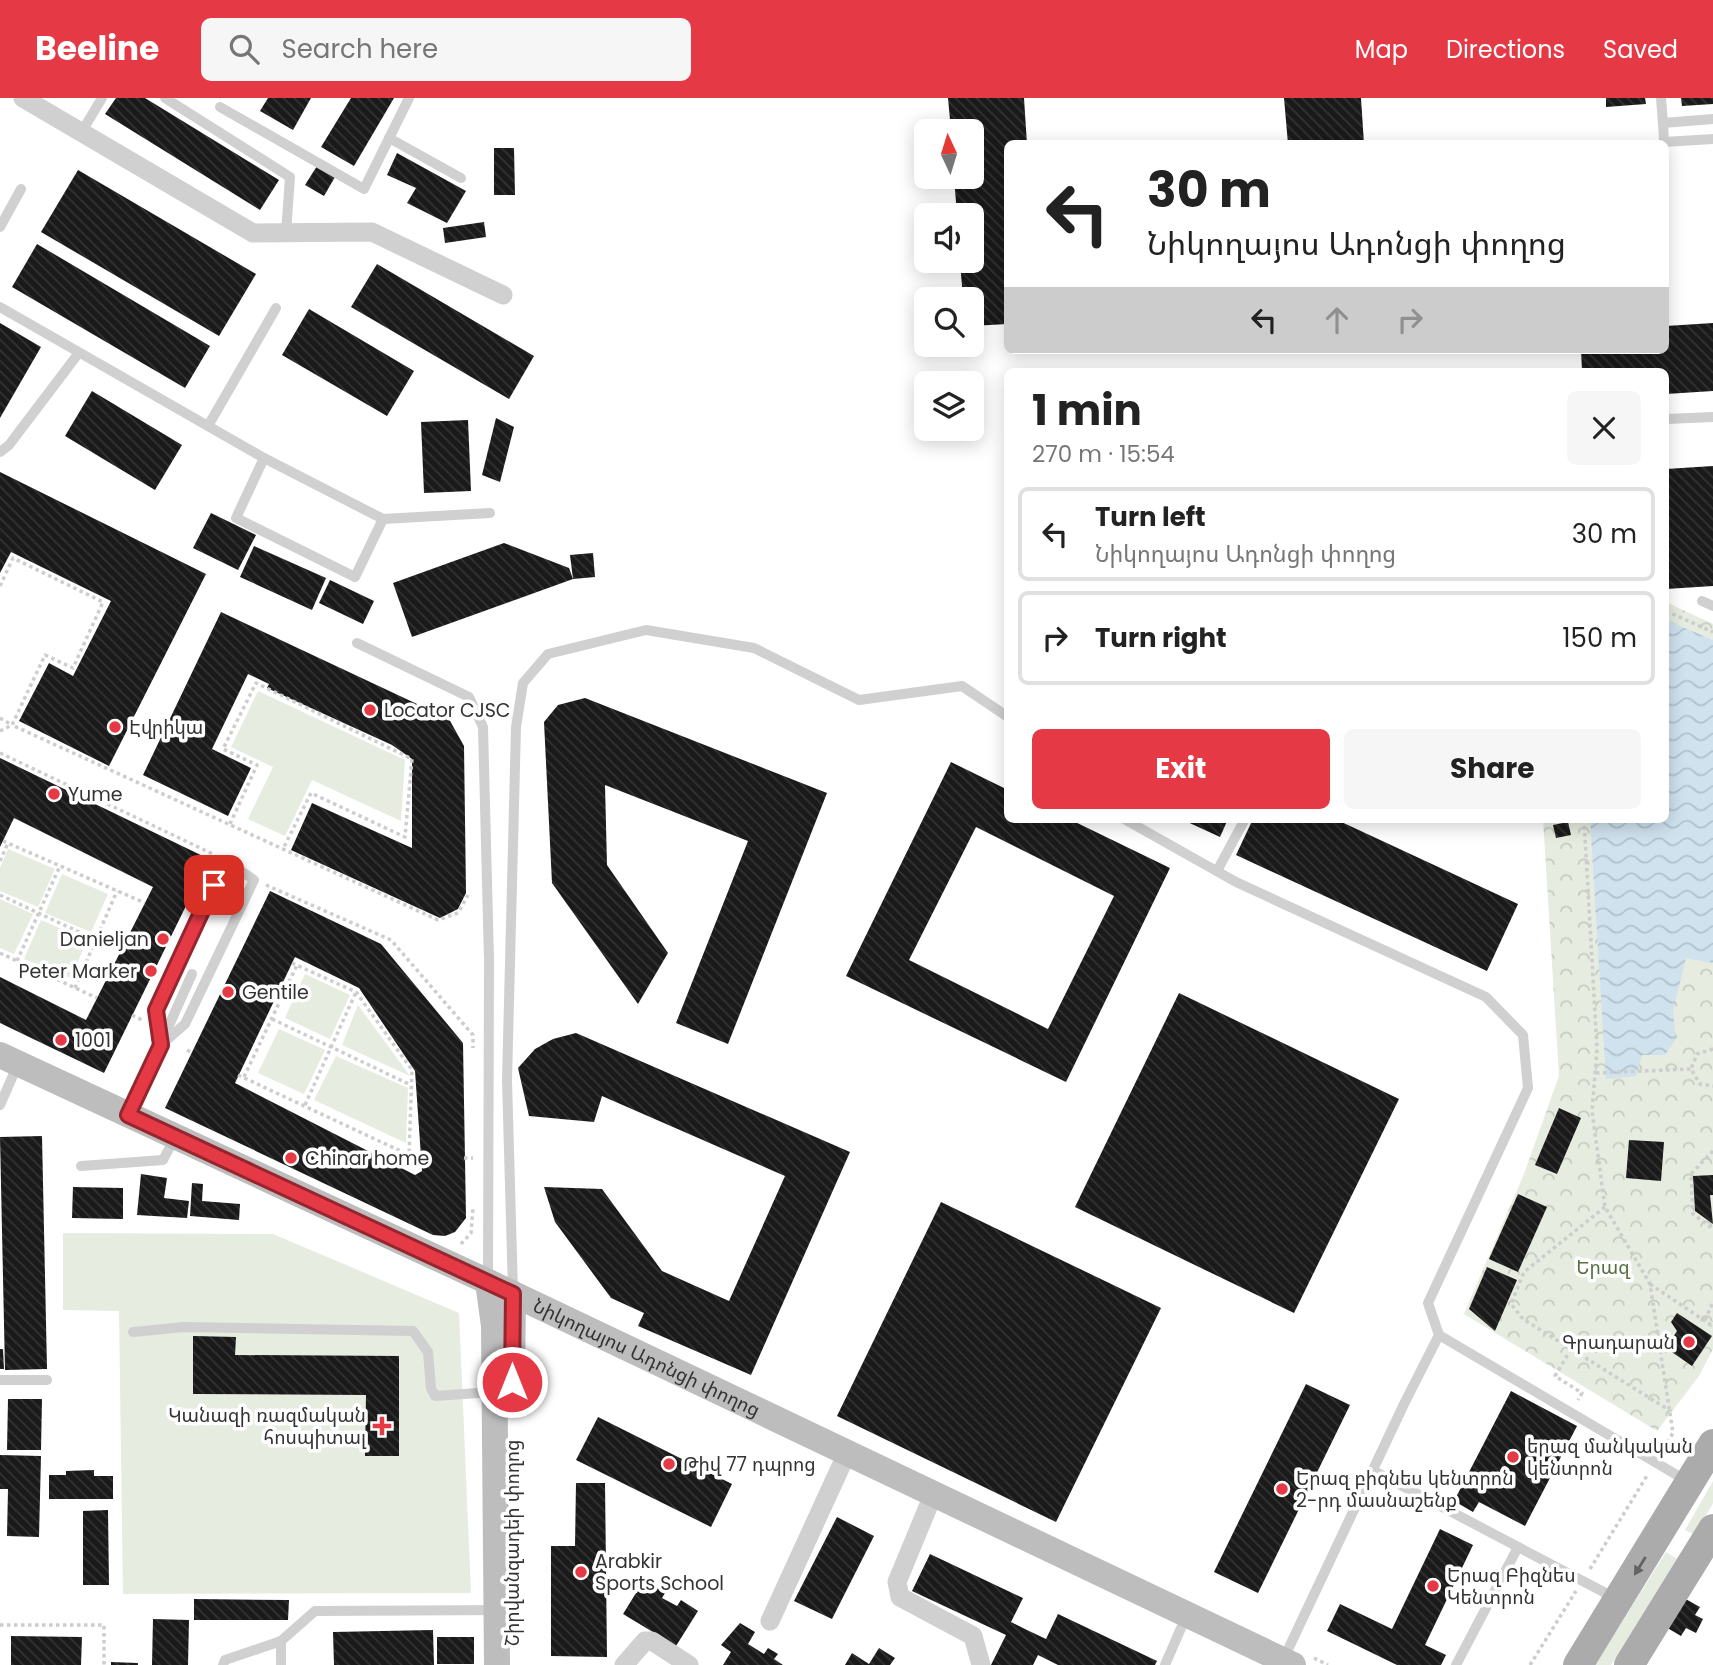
<!DOCTYPE html>
<html lang="en">
<head>
<meta charset="utf-8">
<style>
	:root { --surface:#fff; --page:#f6f6f6; --text:#222; --muted:#767676; --line:#e0e0e0; --accent:#e63946 }
	body { margin:0; font-family:Poppins,"Noto Sans Armenian",sans-serif; background:var(--page); color:var(--text); height:100vh; display:flex; flex-direction:column; font-size:26px; white-space:nowrap }
	* { box-sizing:border-box; margin:0 }
	p { font-size:23px; color:var(--muted) }
	.icon { flex:none; width:38px; height:38px; fill:none; stroke:currentColor; stroke-width:2; stroke-linecap:round; stroke-linejoin:round }
	.map { position:relative; flex:1; overflow:hidden }
	.drawer { position:absolute; left:1004px; top:270px; width:665px; height:455px; display:flex; flex-direction:column; background:var(--surface); border-radius:10px; box-shadow:0 4px 18px #0003 }
	.drawer>* { flex:none }
	.guide { position:absolute; left:1004px; top:42px; width:665px; height:214px; border-radius:10px; box-shadow:0 4px 18px #0003; background:#fff; color:var(--text); overflow:hidden }
	.needle { width:46px; rotate:356deg }
	.controls { position:absolute; left:914px; top:21px; display:grid; gap:14px }
	.controls a { display:grid; place-items:center; width:70px; height:70px; border-radius:10px; background:var(--surface); box-shadow:0 4px 18px #0003; font-size:35px }
	.pin { position:absolute; display:grid; place-items:center; width:60px; height:60px; color:#fff; margin:-30px; border-radius:14px; box-shadow:0 4px 10px #0006 }
	.me { position:absolute; width:77px; margin:-38px; rotate:0deg; stroke-linejoin:round; filter:drop-shadow(0 0 5px #0008) }
	.turn { display:flex; align-items:center; gap:24px; height:147px; padding:0 28px; font-size:32px }
	.turn .icon { width:91px; height:91px; stroke-width:2.5 }
	.turn b { display:block; font-size:49px; line-height:60px }
	.lanes { display:flex; align-items:center; height:66px; padding:0 28px; background:#0003; justify-content:center; gap:35px; direction:ltr }
	.lanes .off { opacity:.35 }
	.round { display:grid; place-items:center; flex:none; width:74px; height:74px; border-radius:10px; background:var(--page) }
	.head { display:flex; align-items:center; justify-content:space-between; height:119px; padding:0 28px }
	h1 { font-size:42px; font-weight:700; line-height:52px }
	.button { display:flex; gap:14px; margin-top:auto; padding:14px 28px }
	.button a { flex:1; height:80px; border-radius:10px; background:var(--accent); color:#fff; font-size:28px; font-weight:700; line-height:80px; text-align:center }
	.button a+a { background:var(--page); color:var(--text) }
	ul { padding:0; list-style:none }
	li { display:flex; align-items:center; gap:21px; height:94px; margin:0 14px 10px; padding:0 14px; border:4px solid var(--line); border-radius:10px }
	li div { flex:1 }
	li b { display:block; font-size:26px }
	li em { font-style:normal }
	header { display:flex; align-items:center; gap:42px; box-sizing:border-box; height:98px; padding:0 35px; background:var(--accent); color:#fff }
	header strong { font-size:33px }
	nav { display:flex; gap:38px; margin-inline-start:auto; font-size:24px }
	.search { width:490px; height:63px; background:var(--page); display:flex; align-items:center; gap:18px; box-sizing:border-box; padding:0 24px; border-radius:10px; color:var(--muted); font-size:26px }
	.map>svg:first-child { display:block }
	.green { fill:#e6ecdf }
	.park { fill:url(#park-crowns) }
	.water { fill:url(#water-waves) }
	.building { fill:url(#building-back-hatch); fill-rule:evenodd }
	.lines { fill:none; stroke-linecap:round; stroke-linejoin:round }
	.path { stroke:#cdcdcd; stroke-width:3.5; stroke-dasharray:3.5 3.5; stroke-linecap:butt }
	.lane { stroke:#d0d0d0; stroke-width:10 }
	.street { stroke:#d0d0d0; stroke-width:19 }
	.secondary { stroke:#bdbdbd; stroke-width:26 }
	.primary { stroke:#ababab; stroke-width:30 }
	.oneway { fill:#636363 }
	.route-casing { stroke:#96252e; stroke-width:18 }
	.route { stroke:#e63946; stroke-width:12 }
	.poi-dot { fill:#e63946; stroke:#fff; stroke-width:2.5 }
	.labels { text-anchor:middle; dominant-baseline:central; stroke-width:7; stroke-linejoin:round; paint-order:stroke }
	.poi-label { font-size:19px; fill:#333; stroke:#fff; text-anchor:start }
	.park-label { font-size:19px; fill:#56703f; stroke:#fff }
	.street-label { font-size:19px; fill:#333; stroke:#fff }
</style>
</head>
<body>
<header>
<strong>Beeline</strong>
<div class="search"><svg class="icon" aria-label="search" viewBox="0 0 24 24"><circle cx="10" cy="10" r="6"/><path d="M15 15l6 6"/></svg>Search here</div>
<nav><a>Map</a><a>Directions</a><a>Saved</a></nav>
</header>
<div class="map">
<svg width="1713" height="1567" viewBox="0 0 1713 1567">
	<defs>
		<pattern id="park-crowns" width="20" height="18" patternUnits="userSpaceOnUse" patternTransform="scale(1.75)"><rect width="20" height="18" fill="#e6ecdf"/><path d="M2 6a3 3 0 1 1 6 0M12 15a3 3 0 1 1 6 0" fill="none" stroke="#c6cbc0"/></pattern>
		<pattern id="water-waves" width="16" height="10" patternUnits="userSpaceOnUse" patternTransform="scale(1.75)"><rect width="16" height="10" fill="#cfe2ee"/><path d="M0 5q4-4 8 0t8 0" fill="none" stroke="#b2c2cd"/></pattern>
		<pattern id="building-back-hatch" width="6" height="6" patternUnits="userSpaceOnUse" patternTransform="scale(1.75)"><rect width="6" height="6" fill="#1a1a1a"/><path d="M-1 5l2 2M0 0l6 6M5-1l2 2" fill="none" stroke="#333"/></pattern>
	</defs>
	<rect width="100%" height="100%" fill="#fff"/>
	<g class="green">
		<path d="M258 593 405 662 401 723 312 682 285 738 248 721 273 669 231 649Z"/>
		<path d="M8 751 55 771 38 809 0 793V770Z"/>
		<path d="M62 776 108 796 91 834 45 815Z"/>
		<path d="M0 801 33 816 14 856 0 850Z"/>
		<path d="M41 822 87 842 71 880 24 861Z"/>
		<path d="M305 876 350 897 330 941 285 920Z"/>
		<path d="M358 907 410 978 342 947Z"/>
		<path d="M279 931 325 952 304 996 258 975Z"/>
		<path d="M336 958 408 990 406 1045 314 1002Z"/>
		<path d="M63 1135 273 1136 459 1215 471 1495 123 1496 119 1213 63 1212Z"/>
		<path d="M1713 1383V1405L1695 1437 1685 1432Z"/>
		<path d="M1666 1454 1677 1461 1611 1567H1595Z"/>
	</g>
	<path class="park" d="M1666 504 1713 526V1251L1699 1278 1657 1333 1464 1216 1524 1076 1559 978 1543 721H1666Z"/>
	<path class="water" d="M1666 522 1713 542V865L1686 860 1673 913 1676 941 1665 957H1642L1636 978 1606 981 1590 721H1666Z"/>
	<g class="building">
		<path d="M116 0H145L279 82 260 112 105 16Z"/>
		<path d="M268 0H311L293 32 260 13Z"/>
		<path d="M351 0H394L354 68 321 49Z"/>
		<path d="M948 0H1024L1027 46H1008V226L971 228V201H963L960 163H971V117H957L954 79H971V33H951Z"/>
		<path d="M1284 0H1361L1364 46H1288Z"/>
		<path d="M1606 0H1645L1646 6 1606 9Z"/>
		<path d="M1681 0H1713V6L1682 8Z"/>
		<path d="M494 50H514L515 97H494Z"/>
		<path d="M397 55 466 93 447 125 407 105 416 90 387 77Z"/>
		<path d="M317 68 335 79 324 98 305 87Z"/>
		<path d="M78 72 256 176 219 238 41 134Z"/>
		<path d="M484 124 486 139 445 145 443 130Z"/>
		<path d="M37 146 210 248 185 290 12 189Z"/>
		<path d="M377 166 534 258 509 301 351 209Z"/>
		<path d="M309 211 414 273 387 318 282 257Z"/>
		<path d="M0 225 41 249 0 320Z"/>
		<path d="M1713 225V293L1666 296V273H1582L1581 252H1666V228Z"/>
		<path d="M92 293 182 347 155 392 65 338Z"/>
		<path d="M496 320 514 329 500 384 482 377Z"/>
		<path d="M468 322 471 393 424 395 421 324Z"/>
		<path d="M1713 368V488L1666 491V371Z"/>
		<path d="M0 374 206 476 109 668 19 623 49 565 73 578 111 503 11 454 0 475Z"/>
		<path d="M211 415 256 437 238 472 193 450Z"/>
		<path d="M504 445 569 470 573 481 412 539 393 485Z"/>
		<path d="M254 448 326 480 312 512 240 479Z"/>
		<path d="M593 455 595 479 573 481 570 457Z"/>
		<path d="M330 482 374 503 363 526 319 505Z"/>
		<path d="M221 514 449 621 464 648 466 795 458 811 440 820 291 752 312 705 412 750V661L392 647 267 590 269 586 248 576 212 651 251 670 228 718 143 677Z"/>
		<path d="M585 600 827 695 728 946 676 925 748 743 605 687 607 767 668 855 638 906 552 785 544 624 558 607Z"/>
		<path d="M0 660 209 761 104 975 0 925V879L86 922 153 789 14 720 0 749Z"/>
		<path d="M951 664 1008 692V721H1069L1170 770 1066 984 846 878ZM976 729 1114 798 1048 931 909 862Z"/>
		<path d="M1181 721H1228L1220 739Z"/>
		<path d="M1253 721H1335L1518 806 1487 873 1236 757Z"/>
		<path d="M1568 724 1571 737 1556 740 1553 727Z"/>
		<path d="M270 793 381 846 463 945 466 1120 455 1134 445 1138 433 1137 165 1010ZM295 859 359 890 415 973 422 1073 415 1077 235 985Z"/>
		<path d="M1179 895 1399 1001 1294 1215 1075 1109Z"/>
		<path d="M576 935 850 1054 751 1277 638 1228 644 1215 611 1200 555 1124 544 1089 602 1091 662 1173 729 1203 785 1078 602 998 594 1024 529 1018 518 970 535 951 553 941Z"/>
		<path d="M1559 1010 1581 1020 1557 1076 1535 1067Z"/>
		<path d="M42 1038 47 1271 5 1272 0 1039Z"/>
		<path d="M1629 1042 1664 1044 1661 1083 1626 1080Z"/>
		<path d="M141 1076 167 1080 164 1100 189 1103 187 1120 137 1117Z"/>
		<path d="M1713 1077V1097H1710L1713 1126 1695 1113 1693 1078Z"/>
		<path d="M192 1085 203 1086 202 1103 240 1106 239 1122 190 1118Z"/>
		<path d="M73 1089 123 1090V1121L72 1120Z"/>
		<path d="M1518 1096 1547 1109 1518 1174 1489 1161Z"/>
		<path d="M941 1104 1161 1210 1056 1424 837 1318Z"/>
		<path d="M1487 1169 1517 1182 1495 1233 1469 1211Z"/>
		<path d="M1677 1215 1712 1238 1692 1268 1666 1250 1677 1233 1671 1224Z"/>
		<path d="M193 1238 236 1239 235 1257 399 1258V1358H365L366 1297 193 1296Z"/>
		<path d="M0 1251H3L4 1271H0Z"/>
		<path d="M1306 1286 1350 1307 1258 1495 1214 1474Z"/>
		<path d="M1511 1293 1577 1328 1525 1428 1479 1404 1473 1414 1454 1403Z"/>
		<path d="M8 1301H42L41 1352H7Z"/>
		<path d="M598 1319 732 1386 711 1429 576 1362Z"/>
		<path d="M0 1357 41 1358 39 1439 7 1438 8 1391H0Z"/>
		<path d="M94 1372V1378H113V1401H49V1377H66V1373Z"/>
		<path d="M576 1385H605L607 1559 551 1558V1448H575Z"/>
		<path d="M108 1412 109 1487H83V1413Z"/>
		<path d="M837 1419 874 1438 832 1521 794 1503Z"/>
		<path d="M1440 1431 1473 1447 1425 1547 1446 1557 1441 1567H1397L1327 1533 1340 1506 1392 1531Z"/>
		<path d="M930 1456 1023 1500 1011 1524 1027 1532 1046 1541 1058 1516 1157 1563 1155 1567H1058L1038 1557 1033 1567H991L1006 1537 912 1493Z"/>
		<path d="M644 1482 665 1495 662 1500 677 1508 681 1502 698 1513 676 1548 623 1516Z"/>
		<path d="M1682 1499 1700 1509 1695 1517 1703 1521 1696 1535 1686 1530 1681 1538 1664 1528Z"/>
		<path d="M194 1501 289 1502 288 1522H194Z"/>
		<path d="M153 1521 189 1522 188 1567H152Z"/>
		<path d="M740 1525 755 1534 748 1546 764 1556 768 1550 778 1556 774 1561 783 1567H723L731 1554 721 1547Z"/>
		<path d="M433 1532 434 1567H334L333 1534Z"/>
		<path d="M11 1538 82 1539 81 1567H11Z"/>
		<rect x="437" y="1539" width="37" height="27"/>
		<path d="M879 1550 895 1560 890 1567H845L852 1555 869 1566Z"/>
		<path d="M111 1564 138 1565V1567H111Z"/>
	</g>
	<g class="lines">
		<g class="path">
			<path d="M0 488 13 460 103 504 73 570 45 557 12 627 438 822 458 815 468 797"/>
			<path d="M1666 513 1713 534"/>
			<path d="M0 620 12 627"/>
			<path d="M0 633 12 627"/>
			<path d="M0 655 213 756"/>
			<path d="M1584 721 1597 951 1592 1013 1605 1109 1650 1186 1673 1335 1661 1355"/>
			<path d="M230 726 257 667 223 651 256 585 412 661 405 739 311 695 283 751"/>
			<path d="M3 743 145 805"/>
			<path d="M0 763 8 745"/>
			<path d="M266 787 391 842 473 937V950"/>
			<path d="M0 797 96 842"/>
			<path d="M0 855 97 900"/>
			<path d="M17 863 60 768"/>
			<path d="M292 865 356 894 412 972 409 1057"/>
			<path d="M75 890 117 793"/>
			<path d="M132 917 142 922"/>
			<path d="M272 921 411 987"/>
			<path d="M1713 951 1697 956 1691 971 1700 986 1713 988"/>
			<path d="M187 952 192 955"/>
			<path d="M1596 975 1691 971"/>
			<path d="M238 977 409 1057 421 1058"/>
			<path d="M244 979 297 867"/>
			<path d="M305 1007 356 894"/>
			<path d="M1713 1053 1691 1076 1693 1116 1713 1131"/>
			<path d="M464 1060H473"/>
			<path d="M1605 1109 1524 1174 1511 1206 1523 1221 1669 1312"/>
			<path d="M461 1146 471 1135 473 1109"/>
			<path d="M1650 1186 1711 1227 1713 1223"/>
			<path d="M1705 1222 1713 1204"/>
			<path d="M1571 1251 1555 1278 1582 1295 1578 1302"/>
			<path d="M1590 1471 1648 1376"/>
			<path d="M0 1527H104V1567"/>
			<path d="M1314 1560 1328 1567"/>
			<path d="M1530 1567 1576 1493"/>
		</g>
		<g class="lane">
			<path d="M165 0 290 79 286 135"/>
			<path d="M1661 0 1663 25 1713 21"/>
			<path d="M220 9 364 91 409 0"/>
			<path d="M1663 25 1664 44 1713 41"/>
			<path d="M81 35 102 0"/>
			<path d="M389 40 461 80"/>
			<path d="M0 129 21 91"/>
			<path d="M0 209 264 360 383 421 490 415"/>
			<path d="M1666 321 1713 319"/>
			<path d="M208 328 276 210"/>
			<path d="M0 354 9 347 78 256"/>
			<path d="M264 360 236 420 355 479 383 421"/>
			<path d="M1702 503 1713 508"/>
			<path d="M357 545 469 599 483 629 489 862 488 1182"/>
			<path d="M1124 721 1236 784 1486 899 1523 937 1528 990 1428 1205 1439 1237"/>
			<path d="M1217 773 1245 721"/>
			<path d="M162 943 192 876"/>
			<path d="M0 1007 18 966"/>
			<path d="M129 1016 161 947 185 926 254 782 225 762 156 912 161 947"/>
			<path d="M81 1068 163 1062 171 1047"/>
			<path d="M513 1193 507 982 516 629 523 585 548 556 646 532 754 550 859 602 962 588 1008 619"/>
			<path d="M133 1234 184 1229 413 1233 428 1254 431 1290 435 1298 492 1294"/>
			<path d="M0 1282H47"/>
			<path d="M1372 1372 1615 1500"/>
			<path d="M1284 1560 1404 1306 1439 1237 1687 1383"/>
			<path d="M223 1567 225 1562 281 1543 315 1513 512 1512"/>
			<path d="M281 1567V1543"/>
			<path d="M1165 1567 1181 1530"/>
			<path d="M1456 1567 1518 1449"/>
		</g>
		<g class="street">
			<path d="M23 0 253 135 372 134 503 197"/>
			<path d="M928 1409 897 1484 900 1499 973 1538 981 1567"/>
			<path d="M770 1523 841 1368"/>
			<path d="M624 1567 645 1543H652L689 1567"/>
		</g>
		<g class="secondary">
			<path id="s1" d="M0 957 482 1181 1293 1567"/>
			<path d="M488 1184 494 1228 497 1567"/>
			<path d="M512 1282 513 1196"/>
		</g>
		<g class="primary">
			<path d="M1578 1567 1713 1346"/>
			<path d="M1629 1567 1713 1431"/>
		</g>
	</g>
	<defs><path id="oneway-solid" d="M-6-.8H1V-3.2L6.5 0L1 3.2V.8H-6Z" transform="scale(1.75)"/></defs>
	<use class="oneway" href="#oneway-solid" transform="translate(1640 1468) rotate(122)"/>
	<g class="lines">
		<defs>
			<path id="route" d="M214 787 156 912 161 947 128 1017 513 1196 512 1284"/>
		</defs>
		<use href="#route" class="route-casing"/>
		<use href="#route" class="route"/>
	</g>
	<g class="poi-dot">
		<circle cx="370" cy="612" r="7"/>
		<circle cx="115" cy="629" r="7"/>
		<circle cx="54" cy="696" r="7"/>
		<circle cx="163" cy="841" r="7"/>
		<circle cx="151" cy="873" r="7"/>
		<circle cx="228" cy="894" r="7"/>
		<circle cx="61" cy="942" r="7"/>
		<circle cx="291" cy="1060" r="7"/>
		<circle cx="1689" cy="1244" r="7"/>
		<path d="M378.5 1317.5h7v7h7v7h-7v7h-7v-7h-7v-7h7z"/>
		<circle cx="1513" cy="1359" r="7"/>
		<circle cx="669" cy="1366" r="7"/>
		<circle cx="1282" cy="1391" r="7"/>
		<circle cx="581" cy="1474" r="7"/>
		<circle cx="1433" cy="1488" r="7"/>
	</g>
	<g class="labels">
		<g class="poi-label">
			<text x="384" y="612">Locator CJSC</text>
			<text x="129" y="629">Էվրիկա</text>
			<text x="68" y="696">Yume</text>
			<text x="149" y="841" text-anchor="end">Danieljan</text>
			<text x="137" y="873" text-anchor="end">Peter Marker</text>
			<text x="242" y="894">Gentile</text>
			<text x="75" y="942">1001</text>
			<text x="305" y="1060">Chinar home</text>
			<text x="1675" y="1244" text-anchor="end">Գրադարան</text>
			<text x="366" y="1317" text-anchor="end">Կանազի ռազմական<tspan x="366" dy="22">հոսպիտալ</tspan></text>
			<text x="1527" y="1348">երազ մանկական<tspan x="1527" dy="22">կենտրոն</tspan></text>
			<text x="683" y="1366">Թիվ 77 դպրոց</text>
			<text x="1296" y="1380">Երազ բիզնես կենտրոն<tspan x="1296" dy="22">2-րդ մասնաշենք</tspan></text>
			<text x="595" y="1463">Arabkir<tspan x="595" dy="22">Sports School</tspan></text>
			<text x="1447" y="1477">Երազ Բիզնես<tspan x="1447" dy="22">Կենտրոն</tspan></text>
		</g>
		<g class="park-label">
			<text x="1603" y="1169">Երազ</text>
		</g>
		<g class="street-label">
			<text stroke="none"><textPath href="#s1" startOffset="714">Նիկողայոս Ադոնցի փողոց</textPath></text>
			<text transform="translate(512 1445) rotate(-90)">Շիրվանզադեի փողոց</text>
		</g>
	</g>
</svg>
<div class="controls">
<a><svg class="needle" viewBox="-14 -14 28 28"><path d="M0-13l5 13h-10z" fill="#e53935"/><path d="M0 13l5-13h-10z" fill="#767676"/></svg></a>
<a><svg class="icon" aria-label="sound" viewBox="0 0 24 24"><path d="M4 9h4l5-4v14l-5-4H4zM17 9q2 3 0 6"/></svg></a>
<a><svg class="icon" aria-label="search" viewBox="0 0 24 24"><circle cx="10" cy="10" r="6"/><path d="M15 15l6 6"/></svg></a>
<a><svg class="icon" aria-label="layers" viewBox="0 0 24 24"><path d="M12 4l9 5-9 5-9-5zM3 14l9 5 9-5"/></svg></a>
</div>
<div class="pin" style="left:214px;top:787px;background:#d93025"><svg class="icon" aria-label="arrive" viewBox="0 0 24 24"><path d="M6 21V4h12l-3 4 3 4H6"/></svg></div>
<svg class="me" style="left:512px;top:1284px" viewBox="-20 -20 40 40"><circle r="17" fill="#e63946" stroke="#fff" stroke-width="3"/><path d="M0-11L8 9 0 5-8 9z" fill="#fff"/></svg>
<div class="guide">
<div class="turn"><svg class="icon" aria-label="left" viewBox="0 0 24 24"><path d="M17 20v-9H6M10 6l-5 5 5 5"/></svg><div><b>30 m</b>Նիկողայոս Ադոնցի փողոց</div></div>
<div class="lanes"><svg class="icon" aria-label="left" viewBox="0 0 24 24"><path d="M17 20v-9H6M10 6l-5 5 5 5"/></svg><svg class="icon off" aria-label="ahead" viewBox="0 0 24 24"><path d="M12 20V5M6 11l6-6 6 6"/></svg><svg class="icon off" aria-label="right" viewBox="0 0 24 24"><path d="M7 20v-9h11M14 6l5 5-5 5"/></svg></div>
</div>
<section class="drawer">
<div class="head"><div><h1>1 min</h1><p>270 m · 15:54</p></div><a class="round"><svg class="icon" aria-label="close" viewBox="0 0 24 24"><path d="M6 6l12 12M18 6L6 18"/></svg></a></div>
<ul>
<li><svg class="icon" aria-label="left" viewBox="0 0 24 24"><path d="M17 20v-9H6M10 6l-5 5 5 5"/></svg><div><b>Turn left</b><p>Նիկողայոս Ադոնցի փողոց</p></div><em>30 m</em></li>
<li><svg class="icon" aria-label="right" viewBox="0 0 24 24"><path d="M7 20v-9h11M14 6l5 5-5 5"/></svg><div><b>Turn right</b></div><em>150 m</em></li>
</ul>
<div class="button"><a>Exit</a><a>Share</a></div>
</section>
</div>
</body>
</html>
